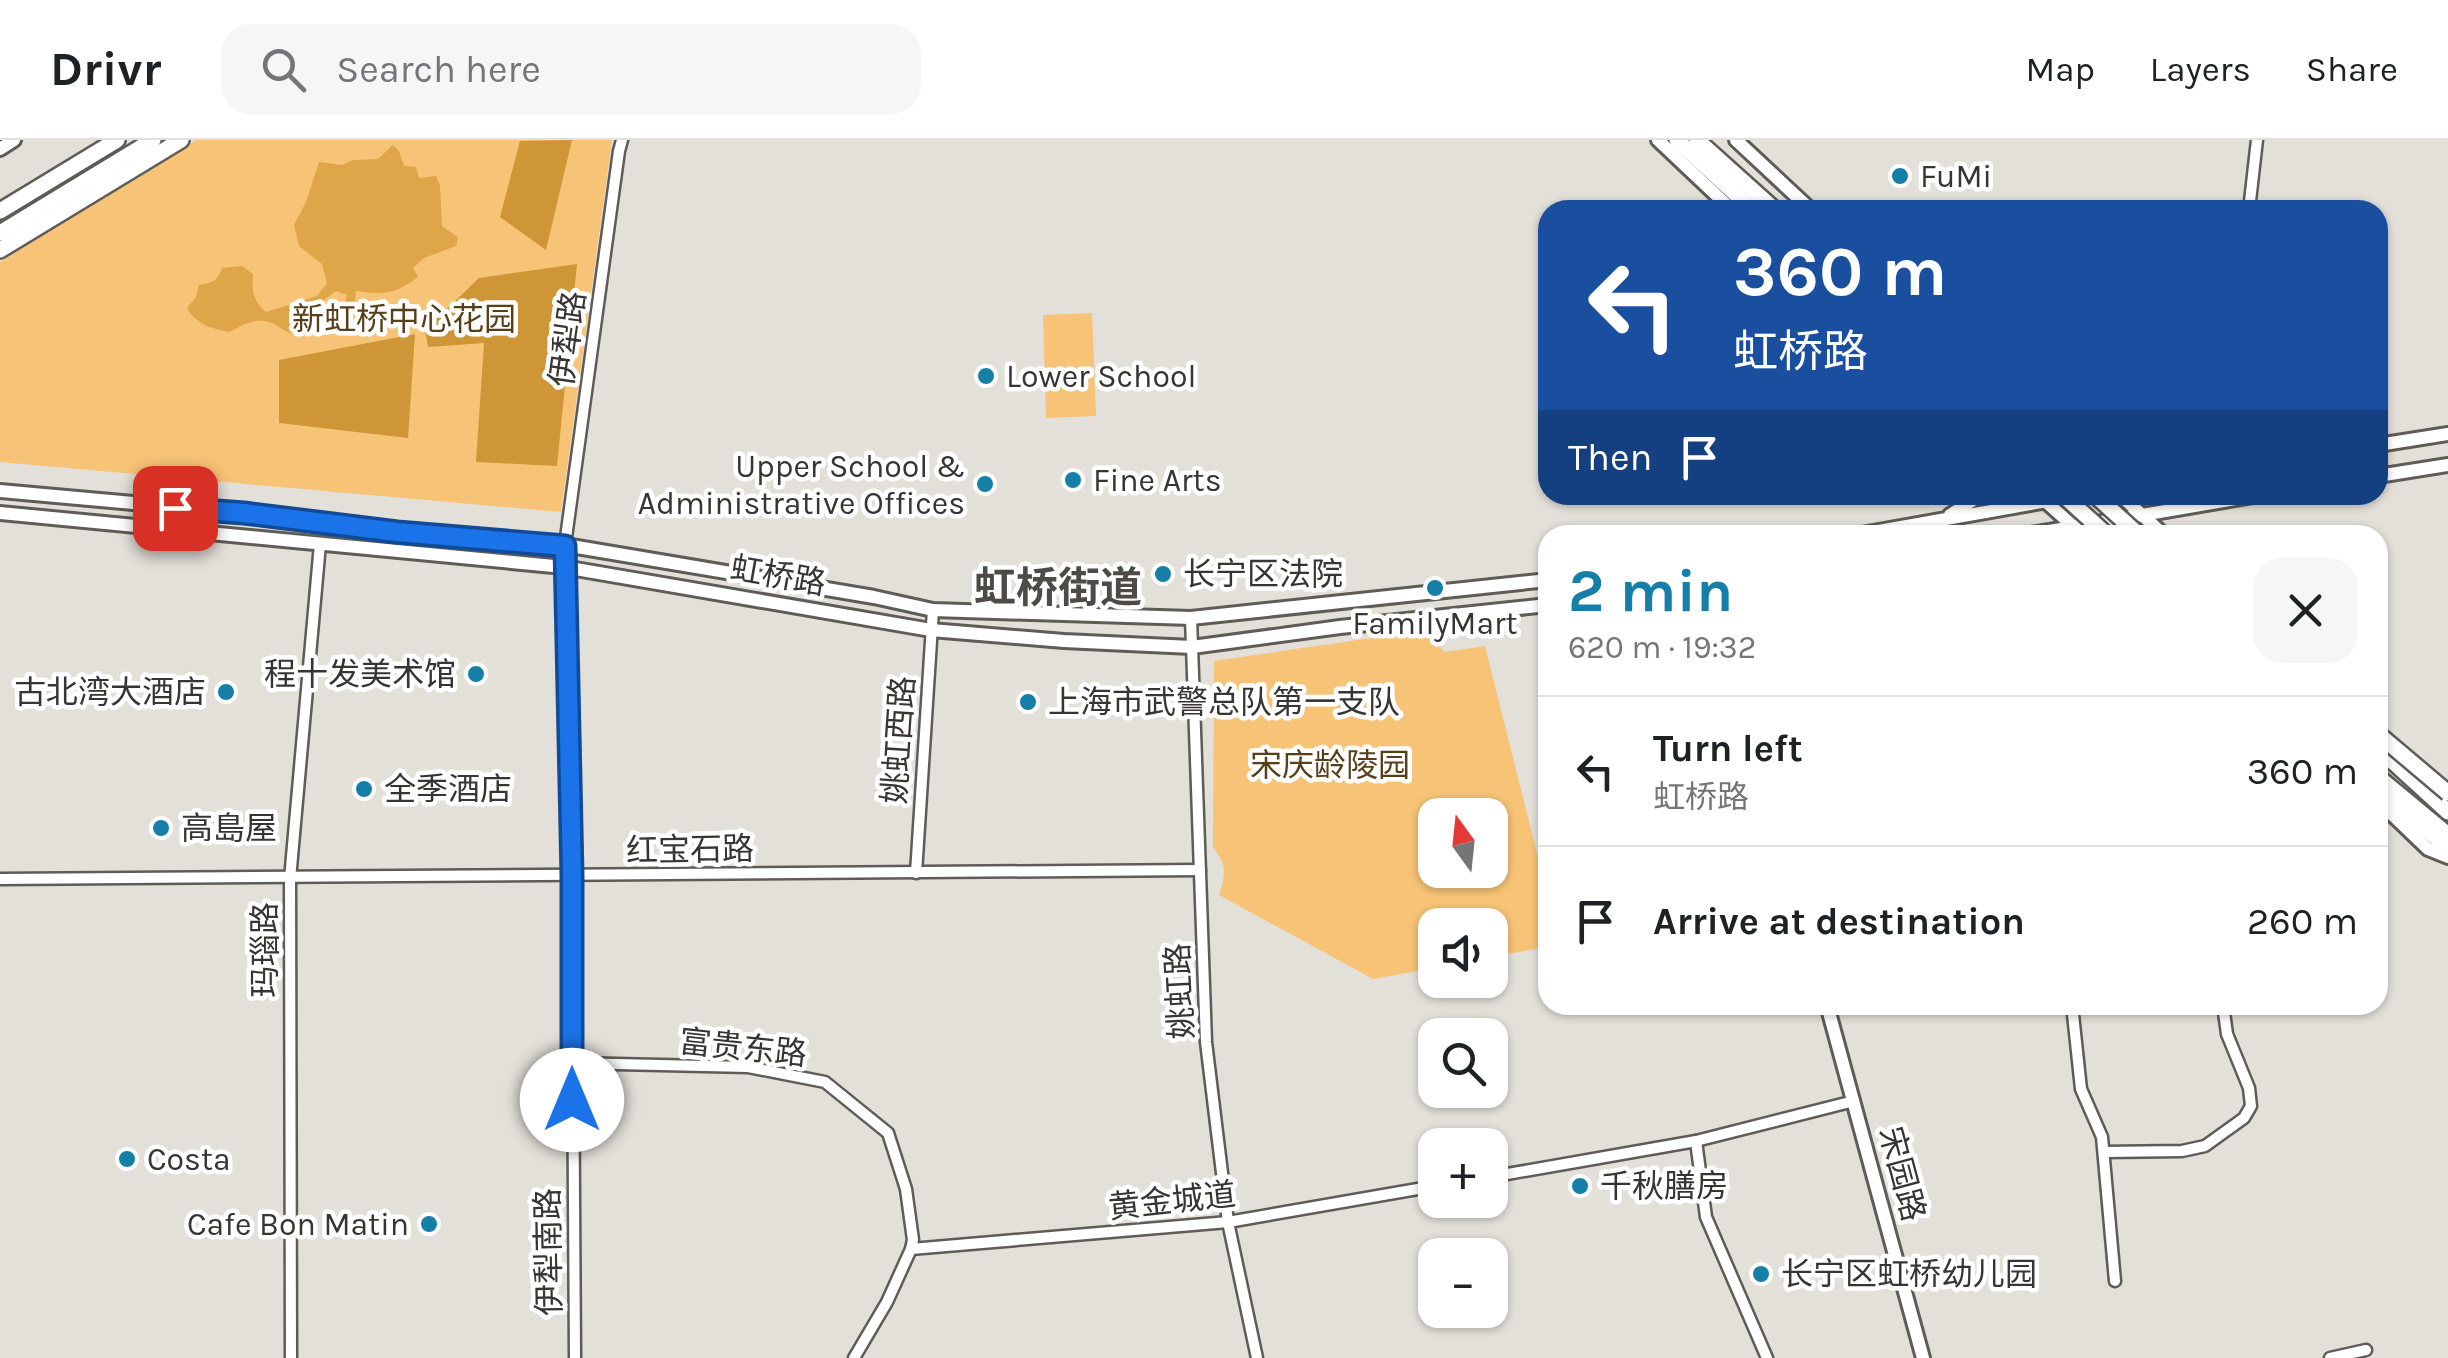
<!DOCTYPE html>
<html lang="en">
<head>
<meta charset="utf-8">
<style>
	:root { --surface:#fff; --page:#f6f6f6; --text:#202124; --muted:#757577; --line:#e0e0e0; --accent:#167fa8 }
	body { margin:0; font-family:Karla,"Noto Sans SC",sans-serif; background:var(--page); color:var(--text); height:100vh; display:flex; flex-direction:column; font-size:38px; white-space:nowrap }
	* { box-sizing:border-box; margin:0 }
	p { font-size:32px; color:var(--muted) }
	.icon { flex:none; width:55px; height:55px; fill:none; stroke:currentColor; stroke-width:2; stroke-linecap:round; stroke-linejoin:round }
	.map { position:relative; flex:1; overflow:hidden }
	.sheet { position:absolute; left:1538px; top:385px; width:850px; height:490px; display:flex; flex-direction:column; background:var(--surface); border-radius:30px; box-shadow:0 2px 8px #0004 }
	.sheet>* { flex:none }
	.hud { position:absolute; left:1538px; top:60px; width:850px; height:305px; border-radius:30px; box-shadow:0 2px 8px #0004; background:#1a4fa0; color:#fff; overflow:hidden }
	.needle { width:65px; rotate:345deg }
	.fabs { position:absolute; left:1418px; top:658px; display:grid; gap:20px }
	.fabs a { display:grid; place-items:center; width:90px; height:90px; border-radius:20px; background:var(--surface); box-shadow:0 2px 8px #0004; font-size:50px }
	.pin { position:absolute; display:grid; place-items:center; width:85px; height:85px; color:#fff; margin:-42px; border-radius:20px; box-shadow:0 5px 15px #0006 }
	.me { position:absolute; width:110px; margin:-55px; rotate:0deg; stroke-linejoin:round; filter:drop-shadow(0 0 8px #0008) }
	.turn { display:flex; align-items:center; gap:35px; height:210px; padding:0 30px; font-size:45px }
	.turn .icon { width:130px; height:130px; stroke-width:2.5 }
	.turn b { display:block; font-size:70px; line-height:85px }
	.then { display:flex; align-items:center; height:95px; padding:0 30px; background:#0003; gap:20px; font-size:38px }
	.round { display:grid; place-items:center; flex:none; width:105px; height:105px; border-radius:30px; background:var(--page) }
	.overview { display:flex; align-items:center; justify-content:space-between; height:170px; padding:0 30px }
	h1 { font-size:60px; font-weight:700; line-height:75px; color:var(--accent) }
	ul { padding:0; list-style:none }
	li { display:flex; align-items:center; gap:30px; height:150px; padding:0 30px; border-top:2px solid var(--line) }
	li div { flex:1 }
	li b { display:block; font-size:38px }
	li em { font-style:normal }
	header { display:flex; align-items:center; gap:60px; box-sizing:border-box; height:140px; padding:0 50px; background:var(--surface); border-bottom:2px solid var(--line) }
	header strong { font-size:48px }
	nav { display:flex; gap:55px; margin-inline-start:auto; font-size:35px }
	.search { width:700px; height:90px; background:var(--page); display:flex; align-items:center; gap:25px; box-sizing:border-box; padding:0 35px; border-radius:30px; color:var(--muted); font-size:38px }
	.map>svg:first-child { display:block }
	.green { fill:#f7c376; fill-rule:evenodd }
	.forest { fill:#cf9638 }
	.water { fill:#dfa549 }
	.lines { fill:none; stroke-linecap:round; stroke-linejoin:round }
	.minor-casing { stroke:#5f5b57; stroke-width:15 }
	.major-casing { stroke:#5f5b57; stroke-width:18 }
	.highway-casing { stroke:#5f5b57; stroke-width:20 }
	.minor { stroke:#fff; stroke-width:10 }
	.major { stroke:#fff; stroke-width:12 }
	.highway { stroke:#fff; stroke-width:15 }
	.highway-bridge-casing { stroke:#5f5b57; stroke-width:20; stroke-linecap:butt }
	.highway-bridge { stroke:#fff; stroke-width:15 }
	.route-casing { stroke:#114b97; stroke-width:25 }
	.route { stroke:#1a73e8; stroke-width:18 }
	.poi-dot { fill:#167fa8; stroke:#fff; stroke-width:4 }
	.labels { text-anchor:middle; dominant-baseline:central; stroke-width:9; stroke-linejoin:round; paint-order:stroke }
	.poi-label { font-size:32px; fill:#363533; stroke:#fff; text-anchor:start }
	.park-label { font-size:32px; fill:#573f19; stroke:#fff }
	.street-label { font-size:32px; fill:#363533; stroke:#fff }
	.district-label { font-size:42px; font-weight:bold; fill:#4e4b46; stroke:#fff }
</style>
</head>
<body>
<header>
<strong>Drivr</strong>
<div class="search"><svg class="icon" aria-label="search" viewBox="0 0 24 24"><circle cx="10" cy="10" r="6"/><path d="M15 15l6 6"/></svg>Search here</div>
<nav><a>Map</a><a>Layers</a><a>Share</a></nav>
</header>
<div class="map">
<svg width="2448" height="1218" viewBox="0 0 2448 1218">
	<rect width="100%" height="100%" fill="#e3dfd9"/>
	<g class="green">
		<path d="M196 0H612L561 372 0 322V122Z"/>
		<path d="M1092 173 1096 276 1046 278 1043 175Z"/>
		<path d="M1426 490 1444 512 1485 506 1547 753V807L1490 817V785H1435V828L1373 839 1219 755C1226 733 1227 726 1213 707L1214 521ZM1490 675V730H1435V675Z"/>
	</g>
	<g class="forest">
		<path d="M572 0 546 110 500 77 520 1Z"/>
		<path d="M577 124 557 326 476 322 484 203 428 207 425 190 479 138Z"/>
		<path d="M415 194 408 298 279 283V220Z"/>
	</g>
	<path class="water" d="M393 5 399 11 404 26 416 27 419 38 436 36 440 46 442 86 458 97 456 106 424 118 413 128 418 137C395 154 385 155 356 151L354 169 343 172 347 155 336 151 321 162 298 194C287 193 285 191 276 185 259 175 245 184 229 192 213 189 195 184 187 168L196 157 199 145C212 144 218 140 222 128L242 126 253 134C251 151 254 162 266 172L317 156 327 143 322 124 299 106 294 85 306 62 319 22 342 25 353 20 378 19Z"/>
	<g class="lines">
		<defs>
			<g id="minor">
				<path d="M2249 70 2257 0"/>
				<path d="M1191 478 1206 902 1228 1082 1257 1218"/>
				<path d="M916 733 933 470"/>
				<path d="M0 739 1200 730"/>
				<path d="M2072 865 2081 949 2102 997 2115 1141"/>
				<path d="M572 923 748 927 825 942 888 993 906 1049 913 1100 911 1109 887 1162 854 1218"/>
				<path d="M1696 1001 1706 1077 1767 1218"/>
				<path d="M2104 1012 2182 1011 2205 1006 2244 978 2251 966 2249 948 2227 894 2223 865"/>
				<path d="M1490 1037 1696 1001 1854 961"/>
				<path d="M911 1109 1228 1082 1435 1046"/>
				<path d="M291 1218 290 739 320 404"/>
				<path d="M575 1218 572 736 564 427 565 405 619 11 622 0"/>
				<path d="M2330 1218 2366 1210"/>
			</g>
			<g id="major">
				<path d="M1658 0 1732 70"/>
				<path d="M1736 0 1811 70"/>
				<path d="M0 9 14 0"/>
				<path d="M2378 305 2448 294"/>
				<path d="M2378 336 2448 325"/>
				<path d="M0 351 244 373 397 392 565 405 874 457 933 470 1191 478 1548 440"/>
				<path d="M2120 355 2164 395"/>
				<path d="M2044 360 2083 395"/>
				<path d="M0 373 564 427 931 490 1064 501 1192 507 1340 487 1548 465"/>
				<path d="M1950 375 1981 355"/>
				<path d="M1856 395 2081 355"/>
				<path d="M2025 395 2259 355"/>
				<path d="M2378 650 2448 710"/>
				<path d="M2378 661 2428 709 2448 717"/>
				<path d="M1827 865 1923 1218"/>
			</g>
			<g id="highway">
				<path d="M1677 0 1753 70"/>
				<path d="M1697 0 1775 70"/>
				<path d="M0 71 117 0"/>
				<path d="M0 93 153 0"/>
				<path d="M0 110 181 0"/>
				<path d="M2378 608 2448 672"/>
				<path d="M2378 637 2448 695"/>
			</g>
		</defs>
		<use href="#minor" class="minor-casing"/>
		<use href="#major" class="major-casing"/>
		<use href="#highway" class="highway-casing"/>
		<use href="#minor" class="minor"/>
		<use href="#major" class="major"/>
		<use href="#highway" class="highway"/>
		<defs>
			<g id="highway-bridge">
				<path d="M2063 355 2107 395"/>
				<path d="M2095 355 2139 395"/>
				<path d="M2378 594 2448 653"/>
			</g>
		</defs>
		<use href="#highway-bridge" class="highway-bridge-casing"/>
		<use href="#highway-bridge" class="highway-bridge"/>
	</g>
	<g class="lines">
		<defs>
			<path id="route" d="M175 368 244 373 397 392 565 406 572 736V960"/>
		</defs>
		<use href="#route" class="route-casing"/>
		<use href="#route" class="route"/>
	</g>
	<g class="poi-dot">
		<circle cx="1900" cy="36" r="10"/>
		<circle cx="986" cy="236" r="10"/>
		<circle cx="1073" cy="340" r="10"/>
		<circle cx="985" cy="344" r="10"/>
		<circle cx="1163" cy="434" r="10"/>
		<circle cx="1435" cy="448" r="10"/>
		<circle cx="476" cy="534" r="10"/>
		<circle cx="226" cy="552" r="10"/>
		<circle cx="1028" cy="562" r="10"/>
		<circle cx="364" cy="649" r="10"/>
		<circle cx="161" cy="688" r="10"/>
		<circle cx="127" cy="1019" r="10"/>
		<circle cx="1580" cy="1046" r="10"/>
		<circle cx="429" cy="1084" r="10"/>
		<circle cx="1761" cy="1134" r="10"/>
	</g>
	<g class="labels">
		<g class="poi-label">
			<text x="1920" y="36">FuMi</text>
			<text x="1006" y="236">Lower School</text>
			<text x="965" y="326" text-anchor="end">Upper School &amp;<tspan x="965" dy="37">Administrative Offices</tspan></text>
			<text x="1093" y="340">Fine Arts</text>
			<text x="1183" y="434">长宁区法院</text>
			<text x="1435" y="483" text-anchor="middle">FamilyMart</text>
			<text x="456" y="534" text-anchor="end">程十发美术馆</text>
			<text x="206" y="552" text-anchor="end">古北湾大酒店</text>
			<text x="1048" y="562">上海市武警总队第一支队</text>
			<text x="384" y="649">全季酒店</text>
			<text x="181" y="688">高島屋</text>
			<text x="147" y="1019">Costa</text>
			<text x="1600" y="1046">千秋膳房</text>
			<text x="409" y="1084" text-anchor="end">Cafe Bon Matin</text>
			<text x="1781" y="1134">长宁区虹桥幼儿园</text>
		</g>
		<g class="park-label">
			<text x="404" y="179">新虹桥中心花园</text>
			<text x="1330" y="625">宋庆龄陵园</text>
		</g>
		<g class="street-label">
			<text transform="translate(568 199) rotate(-82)">伊犁路</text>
			<text transform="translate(778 436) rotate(10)">虹桥路</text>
			<text transform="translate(899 600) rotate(-86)">姚虹西路</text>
			<text transform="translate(690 710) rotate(-1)">红宝石路</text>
			<text transform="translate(265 810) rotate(-90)">玛瑙路</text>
			<text transform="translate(1180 851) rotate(-93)">姚虹路</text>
			<text transform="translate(743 908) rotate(6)">富贵东路</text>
			<text transform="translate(1902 1034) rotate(75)">宋园路</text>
			<text transform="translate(1172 1061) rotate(-6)">黄金城道</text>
			<text transform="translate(549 1112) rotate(-91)">伊犁南路</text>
		</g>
		<g class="district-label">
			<text x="1058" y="448">虹桥街道</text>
		</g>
	</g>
</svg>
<div class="fabs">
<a><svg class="needle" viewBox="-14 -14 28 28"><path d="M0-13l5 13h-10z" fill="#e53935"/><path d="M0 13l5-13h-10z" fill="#757577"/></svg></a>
<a><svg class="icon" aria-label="sound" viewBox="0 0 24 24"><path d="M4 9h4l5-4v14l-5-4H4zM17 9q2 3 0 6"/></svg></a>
<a><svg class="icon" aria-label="search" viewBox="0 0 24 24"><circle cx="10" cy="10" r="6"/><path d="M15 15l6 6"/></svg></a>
<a>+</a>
<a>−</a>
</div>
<div class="pin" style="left:175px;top:368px;background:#d93025"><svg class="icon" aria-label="arrive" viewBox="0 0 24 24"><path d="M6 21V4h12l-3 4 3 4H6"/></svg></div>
<svg class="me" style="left:572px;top:960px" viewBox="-20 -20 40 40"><circle r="19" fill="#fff"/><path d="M0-13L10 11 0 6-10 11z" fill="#1a73e8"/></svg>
<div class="hud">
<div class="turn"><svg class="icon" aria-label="left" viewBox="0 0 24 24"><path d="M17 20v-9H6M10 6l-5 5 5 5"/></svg><div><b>360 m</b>虹桥路</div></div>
<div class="then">Then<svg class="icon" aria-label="arrive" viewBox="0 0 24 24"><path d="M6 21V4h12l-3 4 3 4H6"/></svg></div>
</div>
<section class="sheet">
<div class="overview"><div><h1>2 min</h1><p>620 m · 19:32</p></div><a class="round"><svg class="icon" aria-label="close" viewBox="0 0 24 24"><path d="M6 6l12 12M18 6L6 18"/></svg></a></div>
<ul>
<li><svg class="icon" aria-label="left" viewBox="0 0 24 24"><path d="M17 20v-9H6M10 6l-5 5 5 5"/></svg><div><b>Turn left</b><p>虹桥路</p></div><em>360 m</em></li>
<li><svg class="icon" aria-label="arrive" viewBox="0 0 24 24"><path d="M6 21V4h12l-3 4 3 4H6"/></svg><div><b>Arrive at destination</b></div><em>260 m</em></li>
</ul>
</section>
</div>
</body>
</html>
